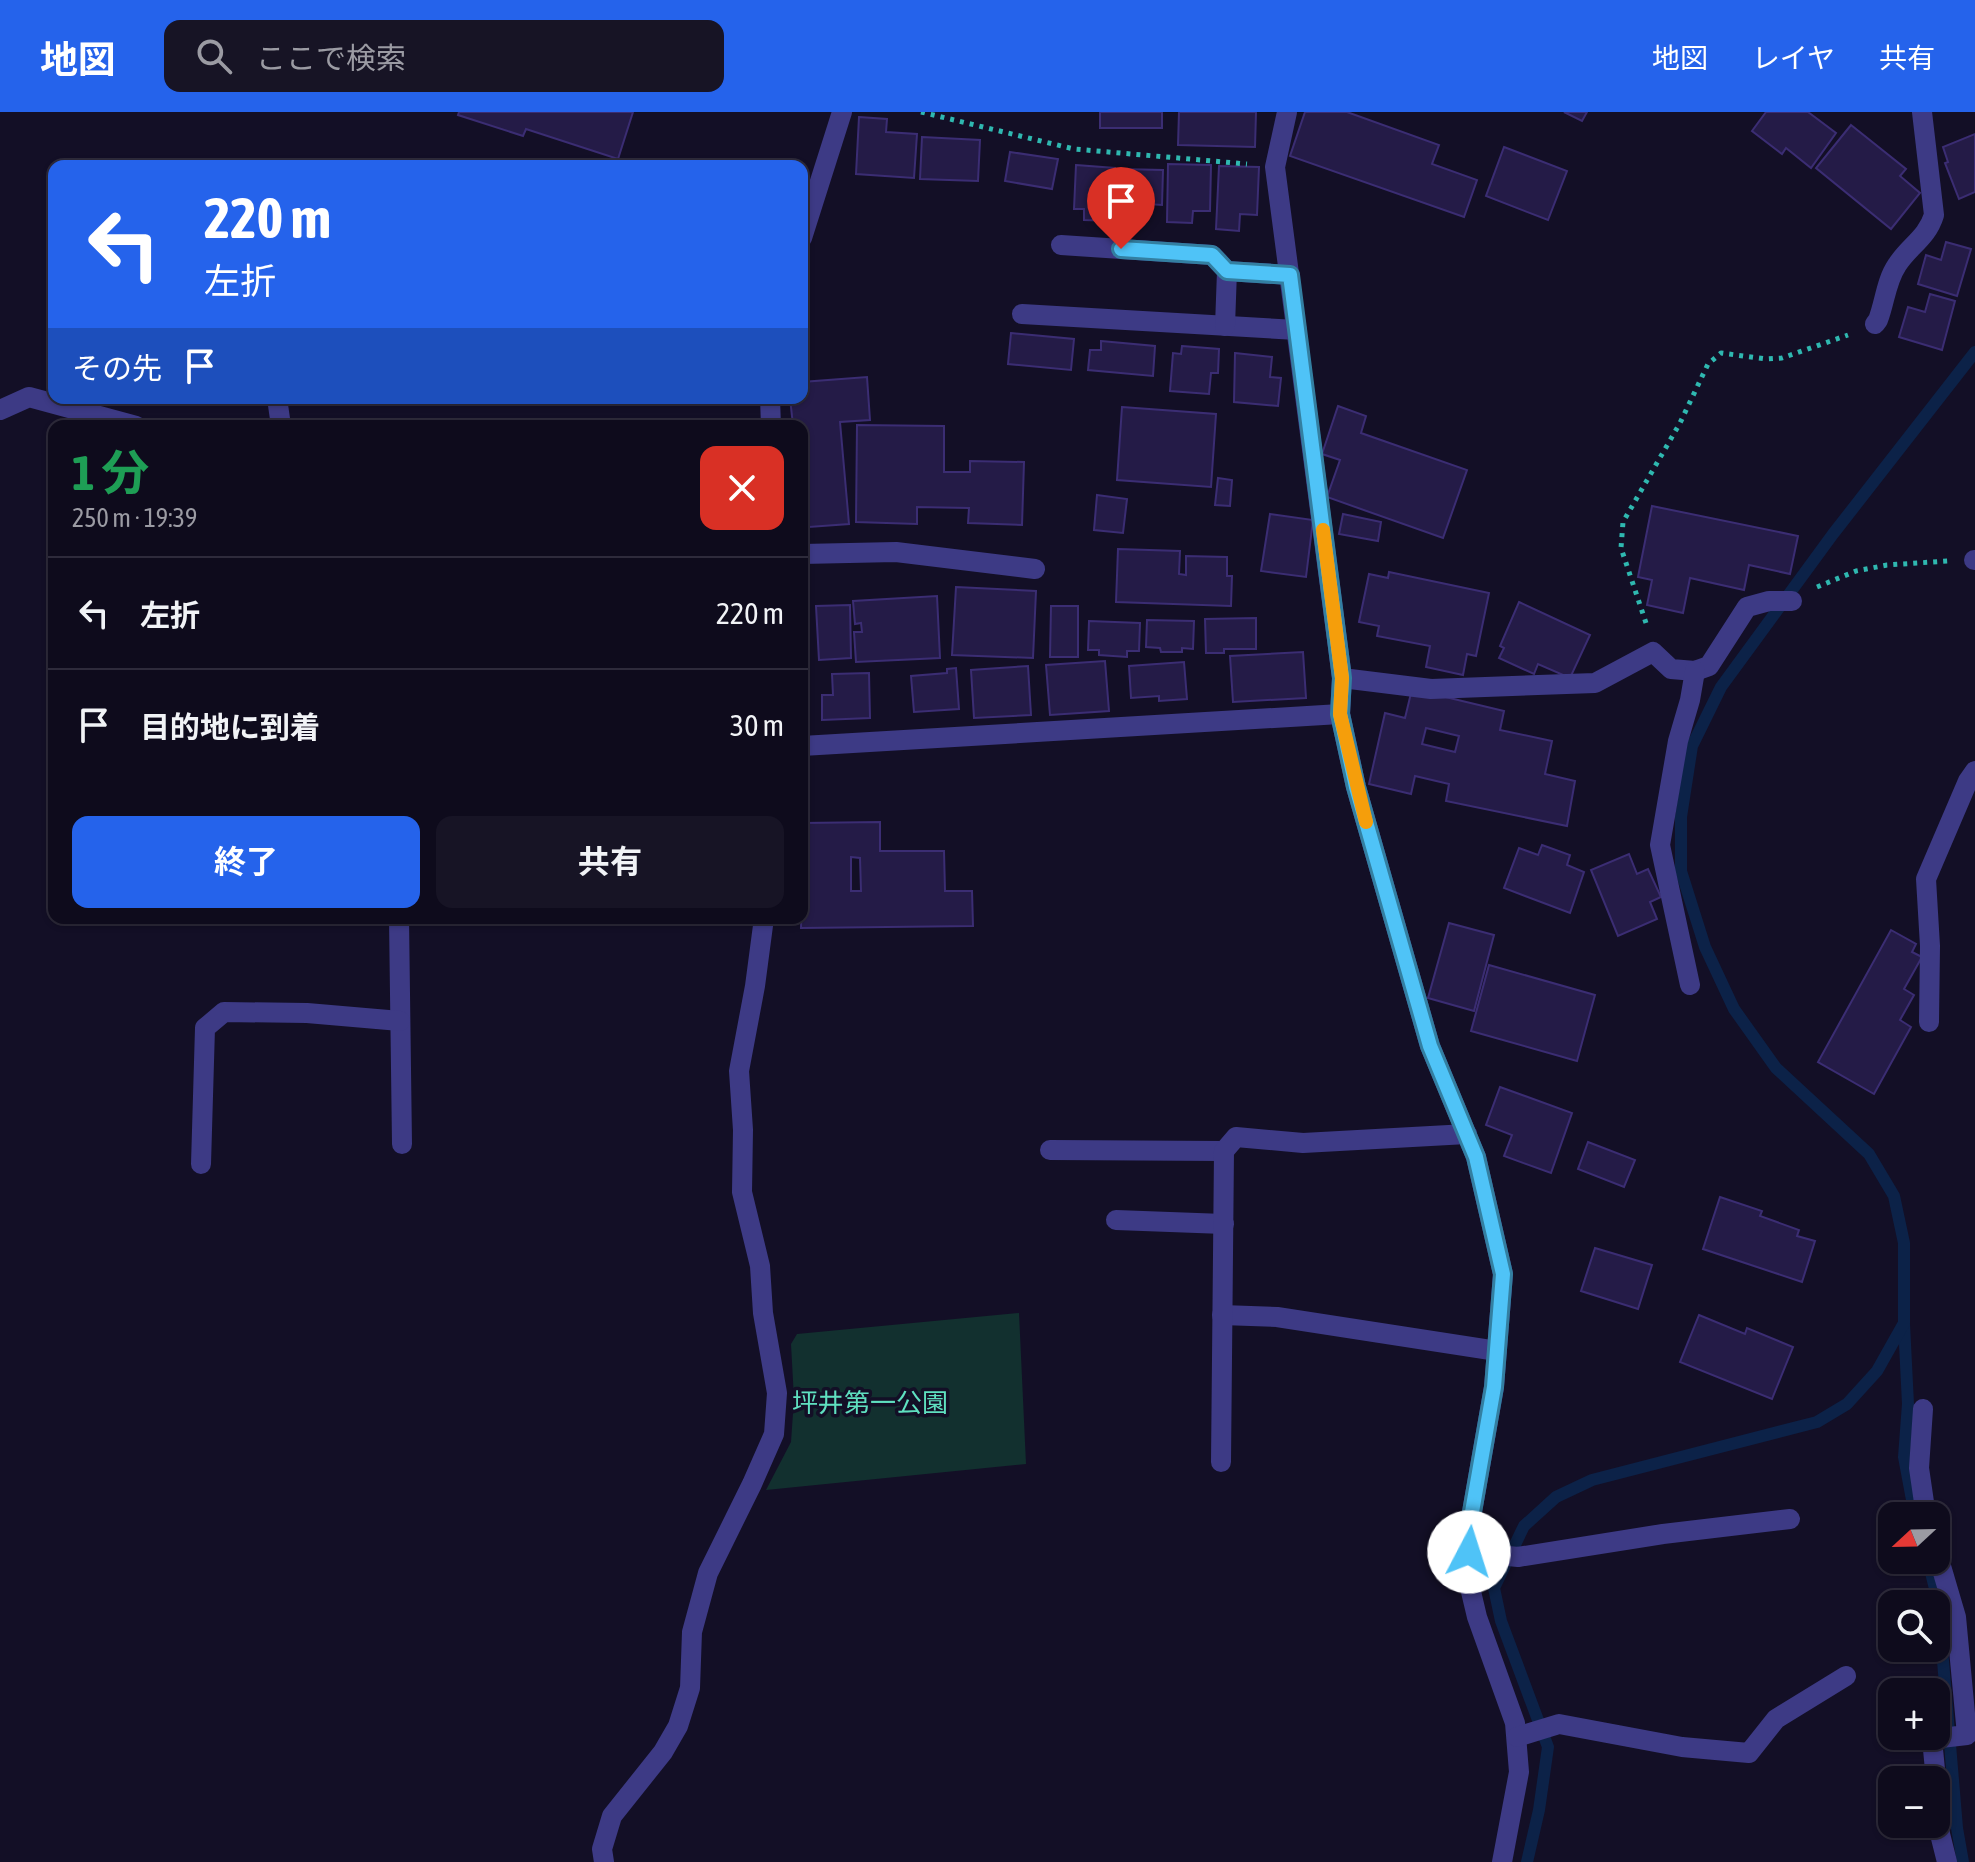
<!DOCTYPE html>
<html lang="ja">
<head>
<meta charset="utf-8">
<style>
	:root { --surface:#0e0b1c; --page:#171425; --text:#f1f3f6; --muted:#9b9ba3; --line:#2e2b3b; --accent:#2563eb }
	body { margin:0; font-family:"Asap Condensed","Noto Sans JP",sans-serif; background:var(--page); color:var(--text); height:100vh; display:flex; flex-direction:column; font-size:30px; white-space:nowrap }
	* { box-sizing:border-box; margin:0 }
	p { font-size:26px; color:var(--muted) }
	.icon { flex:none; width:44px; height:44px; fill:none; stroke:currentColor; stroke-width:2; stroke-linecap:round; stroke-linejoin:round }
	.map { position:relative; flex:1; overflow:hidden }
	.details { position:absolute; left:48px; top:308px; width:760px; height:504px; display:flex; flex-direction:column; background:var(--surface); border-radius:16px; box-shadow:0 2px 6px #0004,0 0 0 2px var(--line) }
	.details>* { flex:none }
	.top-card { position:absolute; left:48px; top:48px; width:760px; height:244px; border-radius:16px; box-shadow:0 2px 6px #0004,0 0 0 2px var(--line); background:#2563eb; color:#fff; overflow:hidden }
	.needle { width:52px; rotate:248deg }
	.fabs { position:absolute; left:1878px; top:1390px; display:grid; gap:16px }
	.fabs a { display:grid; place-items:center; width:72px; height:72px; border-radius:16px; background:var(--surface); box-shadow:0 2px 6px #0004,0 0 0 2px var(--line); font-size:40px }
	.pin { position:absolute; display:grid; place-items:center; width:68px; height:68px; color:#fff; margin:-82px -34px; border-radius:50% 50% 50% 0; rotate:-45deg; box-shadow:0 0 8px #0007 }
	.pin .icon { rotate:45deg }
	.me { position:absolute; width:88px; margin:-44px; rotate:5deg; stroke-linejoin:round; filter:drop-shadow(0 0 6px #0008) }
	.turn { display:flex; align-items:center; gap:28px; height:168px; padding:0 24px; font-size:36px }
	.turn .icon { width:104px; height:104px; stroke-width:2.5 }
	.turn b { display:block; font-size:56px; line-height:68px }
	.then { display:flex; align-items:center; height:76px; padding:0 24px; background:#0003; gap:16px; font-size:30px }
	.round { display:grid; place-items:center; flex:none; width:84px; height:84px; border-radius:16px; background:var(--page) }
	.overview { display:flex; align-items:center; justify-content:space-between; height:136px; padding:0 24px }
	h1 { font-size:48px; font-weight:700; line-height:60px; color:#1e9e55 }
	.action { display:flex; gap:16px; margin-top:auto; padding:16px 24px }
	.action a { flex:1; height:92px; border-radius:16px; background:var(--accent); color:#fff; font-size:32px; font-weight:700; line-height:92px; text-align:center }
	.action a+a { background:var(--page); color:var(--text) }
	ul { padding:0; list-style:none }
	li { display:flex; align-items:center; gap:24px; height:112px; padding:0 24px; border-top:2px solid var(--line) }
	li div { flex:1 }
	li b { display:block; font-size:30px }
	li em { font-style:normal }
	header { display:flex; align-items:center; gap:48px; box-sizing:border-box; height:112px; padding:0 40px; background:var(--accent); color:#fff }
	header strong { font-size:38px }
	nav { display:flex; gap:44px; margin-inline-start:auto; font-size:28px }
	.search { width:560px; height:72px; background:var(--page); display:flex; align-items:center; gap:20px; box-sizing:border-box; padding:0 28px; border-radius:16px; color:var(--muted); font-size:30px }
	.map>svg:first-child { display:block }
	.green { fill:#12302f }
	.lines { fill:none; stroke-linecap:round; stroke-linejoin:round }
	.stream { stroke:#0c2248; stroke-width:12 }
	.building { fill:#241b47; stroke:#3b2d73; stroke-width:2; fill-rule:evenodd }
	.path { stroke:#2fb8b0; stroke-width:5; stroke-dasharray:4 6; stroke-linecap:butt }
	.minor { stroke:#3d3a85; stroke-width:20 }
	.route-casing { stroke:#337fa1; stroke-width:20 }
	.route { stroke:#4fc3f7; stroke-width:14 }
	.slow { stroke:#f59e0b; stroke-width:14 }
	.labels { text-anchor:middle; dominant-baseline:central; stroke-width:7; stroke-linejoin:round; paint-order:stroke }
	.park-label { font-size:26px; fill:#5fe0c0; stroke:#130f26 }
</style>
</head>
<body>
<header>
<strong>地図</strong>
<div class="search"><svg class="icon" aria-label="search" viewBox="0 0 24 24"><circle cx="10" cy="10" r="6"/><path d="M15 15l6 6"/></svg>ここで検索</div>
<nav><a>地図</a><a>レイヤ</a><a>共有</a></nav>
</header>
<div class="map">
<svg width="1975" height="1750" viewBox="0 0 1975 1750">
	<rect width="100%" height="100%" fill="#130f26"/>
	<path class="green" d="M1019 1201 1026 1352 766 1378 791 1330 794 1287 791 1232 797 1222Z"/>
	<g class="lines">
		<g class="stream">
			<path d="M1904 1212 1908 1292 1904 1345 1915 1404"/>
			<path d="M1928 1448 1938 1489 1957 1716 1963 1750"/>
			<path d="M1527 1750 1539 1698 1548 1635 1501 1509 1494 1476 1524 1414 1556 1385 1592 1368 1817 1310 1847 1292 1877 1259 1904 1211V1131L1894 1084 1869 1042 1776 956 1734 897 1705 835 1681 759V705L1692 634 1721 575 1833 422 1975 240"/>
		</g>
	</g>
	<g class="building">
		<path d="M459 0H633L618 47 526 17 523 24 458 3Z"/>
		<rect x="1100" y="0" width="62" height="16"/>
		<path d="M1179 0H1256L1255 35 1178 33Z"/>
		<path d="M1305 0H1347L1439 33 1432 52 1477 68 1464 105 1290 44Z"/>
		<path d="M1564 0H1587L1582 9Z"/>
		<path d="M1766 0H1808L1836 21 1811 56 1786 36 1782 42 1752 19Z"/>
		<path d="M859 5 887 7 886 20 917 22 914 66 856 62Z"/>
		<path d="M1851 13 1906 57 1900 64 1920 81 1891 117 1816 56Z"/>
		<path d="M1975 22V80L1959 87 1945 51 1948 50 1943 35Z"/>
		<path d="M922 25 980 28 978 69 920 67Z"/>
		<path d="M1504 35 1567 59 1548 108 1486 84Z"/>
		<path d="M1010 40 1058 47 1052 77 1005 69Z"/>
		<path d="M1168 52 1211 53 1210 99H1193L1192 111 1167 110Z"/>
		<path d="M1076 53 1115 56 1112 109 1084 108V97H1074Z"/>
		<path d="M1219 54 1259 55 1257 103 1240 102 1239 119 1216 117Z"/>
		<path d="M1120 57 1163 58 1162 93 1148 92V106H1119Z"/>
		<path d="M1946 130 1971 137 1957 184 1918 172 1926 143 1941 148Z"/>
		<path d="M1930 182 1955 189 1942 238 1899 225 1908 195 1925 200Z"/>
		<path d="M1011 221 1074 227 1071 258 1008 252Z"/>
		<path d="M1101 229 1155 234 1153 264 1088 258 1090 238H1101Z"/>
		<path d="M1182 234 1219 237 1218 261H1211L1209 282 1170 279 1173 241 1181 242Z"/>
		<path d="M1235 241 1272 245 1270 265 1281 266 1278 294 1234 290Z"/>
		<path d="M867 265 870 308 840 310 849 412 809 415 802 314 793 313 790 286H802V270Z"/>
		<path d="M1338 294 1366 304 1361 321 1467 358 1443 426 1327 385 1340 348 1322 342Z"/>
		<path d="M1122 295 1216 302 1211 375 1117 368Z"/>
		<path d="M857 313 944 314V360H970V349L1024 350 1022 413 968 411 969 396 917 395V412L856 410Z"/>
		<path d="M1218 366 1232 368 1230 394 1215 393Z"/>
		<path d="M1097 383 1127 387 1123 421 1094 418Z"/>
		<path d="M1652 394 1798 424 1790 462 1749 453 1744 478 1690 466 1683 501 1647 493 1652 468 1638 465Z"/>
		<path d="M1270 402 1313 408 1306 465 1261 459Z"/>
		<path d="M1343 402 1381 410 1378 429 1339 422Z"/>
		<path d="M1118 437 1180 439 1179 462 1186 463V444L1227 445V464H1232L1231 494 1116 490Z"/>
		<path d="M1389 460 1489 481 1476 544 1467 542 1463 563 1426 555 1430 534 1377 524 1379 514 1359 510 1369 462 1388 466Z"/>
		<path d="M956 475 1036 479 1033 546 952 543Z"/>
		<path d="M937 484 940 546 856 550 854 520H862L861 511 855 512 853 489Z"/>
		<path d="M1519 490 1590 523 1570 566 1538 552 1534 562 1499 546 1504 536 1500 534Z"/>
		<path d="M850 493 851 546 819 548 816 494Z"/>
		<path d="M1051 494H1078V545H1050Z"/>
		<path d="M1256 506V537H1224V541H1206L1205 507Z"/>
		<path d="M1147 508 1194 509 1193 537 1182 536V540H1161L1160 536 1146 535Z"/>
		<path d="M1089 509 1140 511 1139 539H1127V545L1099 543V538H1088Z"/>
		<path d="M1303 540 1306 586 1233 590 1230 544Z"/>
		<path d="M1105 549 1109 599 1050 603 1046 553Z"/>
		<path d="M1184 550 1187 587 1159 589V584L1131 586 1129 554Z"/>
		<path d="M1028 554 1031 603 974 606 971 558Z"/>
		<path d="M956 556 959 597 914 600 911 564 947 561V557Z"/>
		<path d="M869 561 870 606 822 608V583H833L832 562Z"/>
		<path d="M1412 577 1504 599 1500 618 1552 629 1545 662 1575 669 1567 714 1446 689 1449 672 1415 664 1411 682 1369 672 1385 601 1405 606ZM1426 616 1459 624 1455 640 1422 632Z"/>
		<path d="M880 710V739H944L945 779H972L973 814 801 816 802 780H805L802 711ZM851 745 860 746 861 779H851Z"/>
		<path d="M1542 733 1570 743 1567 753 1584 760 1570 801 1504 776 1519 736 1538 743Z"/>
		<path d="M1629 742 1637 762 1648 757 1661 785 1650 790 1657 807 1618 824 1591 758Z"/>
		<path d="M1449 811 1494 823 1474 899 1428 886Z"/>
		<path d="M1891 818 1916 832 1912 840 1922 845 1904 877 1914 883 1900 908 1911 915 1874 982 1818 950Z"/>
		<path d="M1489 853 1595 883 1577 949 1471 919Z"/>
		<path d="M1500 975 1572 1001 1551 1061 1504 1044 1512 1023 1486 1013Z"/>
		<path d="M1588 1030 1635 1048 1624 1075 1578 1057Z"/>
		<path d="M1720 1085 1762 1099 1760 1104 1799 1118 1797 1124 1815 1129 1802 1170 1703 1137Z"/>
		<path d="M1595 1136 1652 1153 1638 1197 1581 1179Z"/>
		<path d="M1699 1203 1745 1222 1747 1216 1793 1235 1772 1287 1680 1250Z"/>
	</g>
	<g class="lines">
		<g class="path">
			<path d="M921 0 1074 37 1247 52"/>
			<path d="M1817 475 1856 459 1887 453 1948 449"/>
			<path d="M1646 511 1621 436 1623 410 1680 311 1708 252 1721 241 1766 247 1782 246 1848 223"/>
		</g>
		<g class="minor">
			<path d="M1287 0 1275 55 1342 566 1340 602 1356 675 1430 934 1476 1045 1503 1162 1494 1275 1469 1417 1468 1467 1477 1505 1515 1611 1519 1660 1502 1750"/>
			<path d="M802 126 842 0"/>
			<path d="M1061 133 1212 143 1227 159 1290 163"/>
			<path d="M1022 202 1297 218"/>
			<path d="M1875 212 1878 208C1885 190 1886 169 1897 153 1909 134 1927 126 1934 103L1922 0"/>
			<path d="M1225 214 1227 159"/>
			<path d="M277 286 281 314"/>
			<path d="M770 286 771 314"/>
			<path d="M0 298 29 285 136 314"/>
			<path d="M802 442 896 440 1035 457"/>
			<path d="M1974 448H1975"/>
			<path d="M1342 566 1431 577 1595 571 1653 540 1671 557 1695 559 1709 554 1747 495 1769 489H1792"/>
			<path d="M802 634 1340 602"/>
			<path d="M399 806 402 1032"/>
			<path d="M1690 873 1660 733 1678 629 1690 588 1695 559"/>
			<path d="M1929 910 1930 834 1926 767 1968 669 1975 659"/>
			<path d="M1050 1038 1224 1039"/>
			<path d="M201 1052 205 916 224 900 307 901 400 909"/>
			<path d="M1116 1108 1224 1112"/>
			<path d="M1222 1203 1277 1205 1497 1239"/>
			<path d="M1923 1297 1919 1356 1926 1404"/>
			<path d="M1221 1350 1224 1039 1236 1025 1303 1031 1467 1022"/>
			<path d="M1469 1440 1518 1445 1663 1422 1790 1407"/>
			<path d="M1517 1625 1559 1612 1682 1635 1749 1641 1776 1607 1846 1564"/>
			<path d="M1936 1668 1932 1627 1967 1623 1956 1505 1936 1437"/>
			<path d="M1936 1670 1940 1722 1947 1750"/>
			<path d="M604 1750 602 1737 612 1704 663 1640 678 1614 690 1576 692 1520 708 1461 752 1372 774 1322 777 1281 763 1201 760 1154 742 1080 743 1018 739 959 755 874 764 806"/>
		</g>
	</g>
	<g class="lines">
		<defs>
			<path id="route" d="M1121 137 1212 143 1227 159 1290 163 1342 566 1340 602 1356 675 1430 934 1476 1045 1503 1162 1494 1275 1469 1417V1440"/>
		</defs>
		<use href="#route" class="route-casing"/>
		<use href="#route" class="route"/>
		<path class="slow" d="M1323 418 1342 566 1340 602 1366 710"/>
	</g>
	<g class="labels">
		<g class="park-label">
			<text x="870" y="1291">坪井第一公園</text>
		</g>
	</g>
</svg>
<div class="fabs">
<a><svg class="needle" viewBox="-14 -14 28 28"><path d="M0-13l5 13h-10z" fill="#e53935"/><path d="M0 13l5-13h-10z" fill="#9b9ba3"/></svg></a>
<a><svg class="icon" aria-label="search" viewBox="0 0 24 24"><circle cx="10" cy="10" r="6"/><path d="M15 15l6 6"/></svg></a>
<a>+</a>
<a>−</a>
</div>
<div class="pin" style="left:1121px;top:137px;background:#d93025"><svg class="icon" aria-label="arrive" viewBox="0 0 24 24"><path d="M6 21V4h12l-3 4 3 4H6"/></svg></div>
<svg class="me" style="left:1469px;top:1440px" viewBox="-20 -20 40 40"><circle r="19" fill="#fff"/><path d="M0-13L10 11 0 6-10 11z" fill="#4fc3f7"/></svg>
<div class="top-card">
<div class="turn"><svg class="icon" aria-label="left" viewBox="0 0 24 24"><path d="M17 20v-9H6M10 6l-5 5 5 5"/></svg><div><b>220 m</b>左折</div></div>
<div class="then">その先<svg class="icon" aria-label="arrive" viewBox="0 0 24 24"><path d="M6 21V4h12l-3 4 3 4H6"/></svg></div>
</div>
<section class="details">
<div class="overview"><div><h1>1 分</h1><p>250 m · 19:39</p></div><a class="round" style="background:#d93025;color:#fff"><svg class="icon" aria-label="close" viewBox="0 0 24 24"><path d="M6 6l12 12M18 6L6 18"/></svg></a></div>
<ul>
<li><svg class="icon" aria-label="left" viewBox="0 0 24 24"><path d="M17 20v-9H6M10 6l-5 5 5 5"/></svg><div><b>左折</b></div><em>220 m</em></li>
<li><svg class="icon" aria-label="arrive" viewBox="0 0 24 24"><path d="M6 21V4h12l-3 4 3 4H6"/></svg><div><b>目的地に到着</b></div><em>30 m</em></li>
</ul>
<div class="action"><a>終了</a><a>共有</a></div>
</section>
</div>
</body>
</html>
